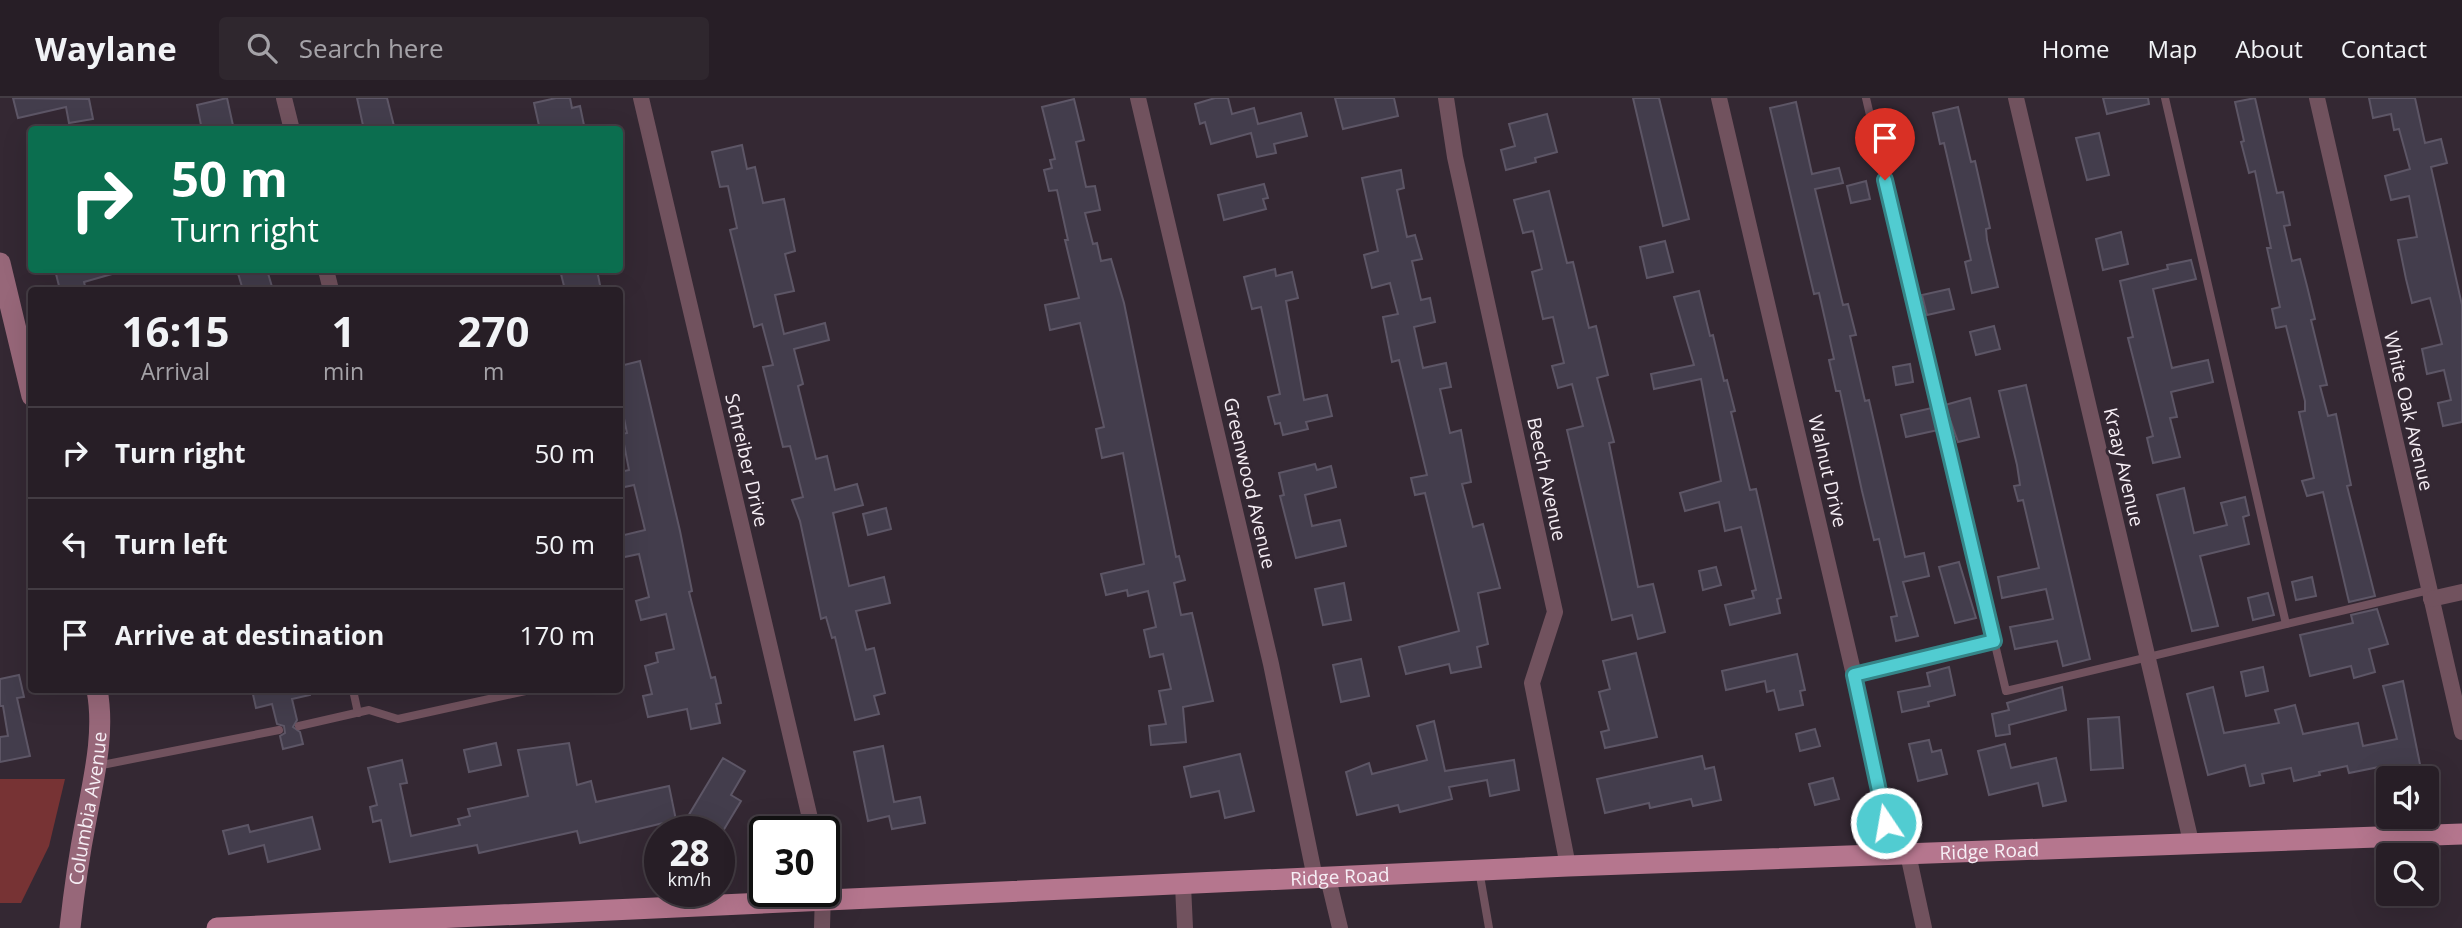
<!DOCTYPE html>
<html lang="en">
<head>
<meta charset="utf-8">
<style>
	:root { --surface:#271e26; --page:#2f272e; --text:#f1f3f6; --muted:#a4a2a7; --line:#433c43 }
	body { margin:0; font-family:"Open Sans",sans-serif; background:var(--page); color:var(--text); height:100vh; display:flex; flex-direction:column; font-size:26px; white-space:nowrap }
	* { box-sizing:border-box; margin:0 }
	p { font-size:23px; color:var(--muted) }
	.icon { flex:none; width:38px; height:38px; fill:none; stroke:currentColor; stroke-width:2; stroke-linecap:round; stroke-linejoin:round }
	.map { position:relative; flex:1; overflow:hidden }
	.sheet { position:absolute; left:28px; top:189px; width:595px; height:406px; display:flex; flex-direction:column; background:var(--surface); border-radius:7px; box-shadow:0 7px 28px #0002,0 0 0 2px var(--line) }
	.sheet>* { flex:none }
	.banner { position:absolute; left:28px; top:28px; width:595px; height:147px; border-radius:7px; box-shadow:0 7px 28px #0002,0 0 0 2px var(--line); background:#0b6e4f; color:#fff; overflow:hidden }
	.tools { position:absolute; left:2376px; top:668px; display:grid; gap:14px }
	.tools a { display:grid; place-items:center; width:63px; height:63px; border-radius:7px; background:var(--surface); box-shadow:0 7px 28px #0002,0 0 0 2px var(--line); font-size:35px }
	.speed { position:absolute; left:644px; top:718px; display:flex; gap:14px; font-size:35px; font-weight:700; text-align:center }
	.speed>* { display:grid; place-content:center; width:91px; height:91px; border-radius:50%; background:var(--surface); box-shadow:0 7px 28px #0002,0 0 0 2px var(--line); line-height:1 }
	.speed small { font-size:18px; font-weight:400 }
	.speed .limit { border:4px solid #111; border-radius:10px; background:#fff; color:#111 }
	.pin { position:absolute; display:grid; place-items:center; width:60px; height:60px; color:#fff; margin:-72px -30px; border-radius:50% 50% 50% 0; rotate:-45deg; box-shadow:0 0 7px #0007 }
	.pin .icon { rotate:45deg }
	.me { position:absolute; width:77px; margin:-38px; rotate:348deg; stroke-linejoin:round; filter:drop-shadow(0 0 5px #0008) }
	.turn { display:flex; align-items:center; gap:24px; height:147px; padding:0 28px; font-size:32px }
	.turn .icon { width:91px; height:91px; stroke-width:2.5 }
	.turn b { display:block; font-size:49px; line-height:60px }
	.eta { display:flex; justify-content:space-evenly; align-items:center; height:119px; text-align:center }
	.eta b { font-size:42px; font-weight:700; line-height:49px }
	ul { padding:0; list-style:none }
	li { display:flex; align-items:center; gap:21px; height:91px; padding:0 28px; border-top:2px solid var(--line) }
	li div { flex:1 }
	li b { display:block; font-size:26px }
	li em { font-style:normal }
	header { display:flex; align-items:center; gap:42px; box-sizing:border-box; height:98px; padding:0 35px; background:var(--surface); border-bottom:2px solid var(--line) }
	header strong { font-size:33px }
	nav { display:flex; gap:38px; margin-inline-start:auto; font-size:24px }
	.search { width:490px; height:63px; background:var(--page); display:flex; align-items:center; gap:18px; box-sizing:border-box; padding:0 24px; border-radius:7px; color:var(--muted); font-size:26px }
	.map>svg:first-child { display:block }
	.green { fill:#773334 }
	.building { fill:#433d4c; stroke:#5d5666; stroke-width:2 }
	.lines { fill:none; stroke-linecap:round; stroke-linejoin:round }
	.lane { stroke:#71525e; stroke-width:8 }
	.street { stroke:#71525e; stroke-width:16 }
	.secondary { stroke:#976779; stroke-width:21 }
	.primary { stroke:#b5768e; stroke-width:21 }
	.route-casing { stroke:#358588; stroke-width:18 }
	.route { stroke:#51ccd1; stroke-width:12 }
	.labels { text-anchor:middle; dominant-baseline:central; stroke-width:6; stroke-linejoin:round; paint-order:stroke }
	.street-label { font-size:19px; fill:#f6eef5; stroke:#342833 }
</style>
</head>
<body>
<header>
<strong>Waylane</strong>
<div class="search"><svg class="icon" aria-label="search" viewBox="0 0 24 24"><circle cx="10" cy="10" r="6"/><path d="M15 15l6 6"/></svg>Search here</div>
<nav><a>Home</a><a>Map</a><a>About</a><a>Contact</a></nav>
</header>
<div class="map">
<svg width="2462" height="830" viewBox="0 0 2462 830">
	<rect width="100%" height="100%" fill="#342833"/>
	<path class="green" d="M0 681H65L49 748 21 805H0Z"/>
	<g class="building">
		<path d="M13 0 89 1 93 21 69 25 66 9 18 20Z"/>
		<path d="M227 0 234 32H202L197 7Z"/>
		<path d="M357 0H387L395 32H364Z"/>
		<path d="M556 0H570L572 10 580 8 585 32H540L534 5Z"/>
		<path d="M1215 0H1228L1232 16 1254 10 1258 26 1301 15 1307 38 1274 46 1276 55 1257 59 1251 35 1211 46 1205 24 1200 26 1195 6Z"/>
		<path d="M1335 0H1394L1398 18 1343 31Z"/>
		<path d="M1633 0H1659L1689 121 1663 128Z"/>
		<path d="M2103 0H2148L2149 6 2107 16Z"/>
		<path d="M2255 0 2277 95 2283 94 2290 127 2284 128 2292 163 2300 161 2307 188 2315 221 2311 222 2327 287 2320 288 2328 318 2336 316 2351 387 2347 388 2375 498 2349 504 2323 394 2307 398 2302 383 2314 380 2299 314 2305 313V303L2286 228 2276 230 2272 211 2280 209 2267 150H2271L2255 73 2249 75 2241 44 2244 43 2235 4Z"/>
		<path d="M2369 0H2415L2425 45 2441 41 2447 65 2431 69 2462 207V324L2443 328 2438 305 2451 302 2444 272 2427 276 2422 251 2442 246 2430 200 2412 205 2406 181 2398 142 2417 139 2409 98 2391 102 2385 78 2410 71 2399 31 2394 32 2391 16 2373 20Z"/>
		<path d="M1074 1 1084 42 1076 44 1086 89 1095 88 1100 112 1085 115 1093 146 1097 145 1101 163 1111 161 1124 205 1176 459 1179 458 1185 482 1174 485 1181 517 1192 515 1213 603 1183 609 1186 644 1151 647 1149 628 1166 626 1159 593 1171 591 1163 556 1150 559 1144 532 1156 529 1148 493 1128 498 1127 492 1106 497 1101 476 1144 466 1123 355 1102 360 1096 331 1104 329 1080 225 1050 232 1045 207 1079 200 1065 142H1068L1057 92 1049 93 1044 72 1052 70 1050 62 1055 61 1042 9Z"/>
		<path d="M1796 4 1812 76 1839 70 1843 85 1815 91 1843 207 1848 206 1856 237 1850 238 1865 303 1869 302 1905 459 1924 455 1929 478 1903 484 1918 538 1896 543 1891 519 1897 518 1879 441 1874 442 1862 393 1840 293H1836L1829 262 1834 261 1819 195 1814 196 1770 10Z"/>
		<path d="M1958 9 1971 64 1975 63 1982 94 1990 130 1986 131 1987 142 1998 189 1972 195 1965 164 1971 162 1944 45 1940 46 1933 15Z"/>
		<path d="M1547 16 1557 54 1535 60 1536 64 1506 72 1501 52 1515 48 1509 26Z"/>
		<path d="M2099 35 2109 77 2087 82 2076 40Z"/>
		<path d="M742 47 747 71 755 69 763 105 784 101 795 153 785 156 794 193 775 197 784 236 825 225 829 242 794 251 803 286 798 288 816 361 827 358 835 392 857 386 863 407 833 415 849 488 884 479 890 505 856 513 866 552 874 550 885 595 874 598 879 616 855 622 835 539 832 540 826 519 821 521 800 423 792 402 803 399 790 348 783 349 763 269 773 267 762 226 754 229 730 132 737 130 728 88 720 89 712 54Z"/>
		<path d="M1401 72 1404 90 1397 92 1407 139 1415 137 1422 161 1412 163 1421 202 1430 200 1435 224 1414 229 1423 270 1446 265 1451 289 1440 291 1450 335 1461 332 1471 384 1462 386 1473 429 1483 426 1500 490 1478 495 1488 546 1477 549 1481 569 1451 575 1449 566 1406 576 1399 549 1459 533 1425 395 1415 397 1411 380 1427 377 1399 262 1392 264 1383 219 1398 216 1390 185 1372 190 1364 157 1378 153 1362 80Z"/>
		<path d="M1866 83 1870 101 1851 105 1847 88Z"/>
		<path d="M1264 86 1268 100 1263 101 1266 111 1224 122 1218 97Z"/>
		<path d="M1549 93 1567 165 1573 164 1589 230 1596 228 1608 277 1597 280 1614 344 1609 345 1638 489 1653 486 1665 534 1638 541 1632 517 1612 522 1567 332 1583 328 1572 286 1558 290 1552 268 1564 265 1553 219 1543 221 1532 174 1542 171 1533 133 1523 135 1514 102Z"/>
		<path d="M2121 134 2128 166 2103 172 2096 141Z"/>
		<path d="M1665 143 1673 174 1647 180 1640 149Z"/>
		<path d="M2191 162 2196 181 2153 191 2172 270 2208 262 2213 284 2171 294 2177 319 2170 320 2180 359 2153 365 2147 340 2153 338 2128 240 2133 239 2120 183 2168 171 2167 167Z"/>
		<path d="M1275 171 1276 178 1292 174 1298 200 1286 203 1304 302 1327 297 1332 318 1306 324 1308 331 1283 337 1280 325 1275 326 1268 299 1280 296 1261 209 1252 211 1244 179Z"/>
		<path d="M55 172H111L112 176 84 184 86 192H60Z"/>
		<path d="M237 172H267L273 192H243Z"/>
		<path d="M560 172H597L601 192H565Z"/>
		<path d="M1949 191 1954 211 1927 217 1922 197Z"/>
		<path d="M1699 193 1710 238 1713 237 1724 283 1727 282 1735 313 1731 314 1750 392 1756 391 1781 500 1777 501 1780 515 1730 527 1725 507 1754 500 1752 493 1756 492 1741 429 1725 433 1719 404 1685 413 1680 395 1721 383 1701 281 1654 291 1651 276 1694 267 1674 199Z"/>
		<path d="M1994 228 2000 251 1976 257 1970 234Z"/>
		<path d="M640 263 680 433 692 493 689 494 711 580 715 579 721 605 716 606 720 625 691 631 687 611 648 619 643 598 652 596 645 568 658 564 656 555 674 551 666 516 641 522 636 503 649 499 639 456 620 460V438L645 432 634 387 620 390V374L629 372 622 336 627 335 620 301V268Z"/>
		<path d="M1910 266 1913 284 1896 287 1893 269Z"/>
		<path d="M2026 287 2090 561 2063 568 2057 543 2015 551 2010 529 2053 521 2046 491 2002 500 1998 479 2039 470 2023 402 2018 403 2014 388 2020 387 2017 367 1999 293Z"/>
		<path d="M1970 300 1979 339 1958 344 1945 307Z"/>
		<path d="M1932 310 1938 332 1906 339 1901 317Z"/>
		<path d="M1315 366 1317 372 1331 368 1336 389 1305 397 1312 428 1340 422 1346 448 1296 460 1280 398 1284 397 1279 375Z"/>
		<path d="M2184 390 2194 435 2227 427 2221 405 2245 399 2249 417 2243 419 2249 446 2200 458 2218 528 2192 533 2157 397Z"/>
		<path d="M886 410 891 431 868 437 863 416Z"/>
		<path d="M1959 464 1976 520 1955 525 1939 469Z"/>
		<path d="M1716 469 1721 487 1703 492 1699 473Z"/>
		<path d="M2312 479 2316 498 2296 502 2292 484Z"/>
		<path d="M1344 485 1351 522 1323 527 1315 491Z"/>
		<path d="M2268 495 2274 517 2253 522 2248 500Z"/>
		<path d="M2377 511 2388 546 2369 551 2375 574 2354 580 2351 568 2310 578 2300 537 2353 525 2351 517Z"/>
		<path d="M1636 555 1657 639 1605 650 1601 634 1609 632 1599 594 1610 591 1603 563Z"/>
		<path d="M1797 556 1805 592 1800 593 1803 607 1779 612 1774 592 1767 594 1765 583 1726 592 1722 573Z"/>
		<path d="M1361 561 1369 598 1341 604 1333 567Z"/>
		<path d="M1949 569 1955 597 1928 604 1929 608 1902 614 1898 594 1930 588 1927 575Z"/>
		<path d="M2263 569 2268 593 2246 598 2241 574Z"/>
		<path d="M19 577 24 599 17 600 30 658 0 664V639L8 638 3 608H0V581Z"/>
		<path d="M2403 583 2423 681H2394L2393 674 2381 676 2379 669 2349 675 2347 668 2319 674 2320 677 2294 683 2291 670 2262 676 2264 685 2250 688 2245 667 2208 677 2187 596 2213 589 2224 635 2279 625 2275 612 2295 607 2303 636 2358 625 2363 648 2397 641 2383 588Z"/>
		<path d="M2062 589 2066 612 2009 627 2010 636 1996 638 1992 616 2009 612 2007 605Z"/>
		<path d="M252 592H310V597L292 601 297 622 293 629 300 634 303 646 283 651 280 638 285 635 284 628 277 626 272 606 256 610Z"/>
		<path d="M2119 619 2123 670 2091 672 2088 621Z"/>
		<path d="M1434 623 1445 673 1514 662 1519 692 1490 698 1487 682 1449 689 1452 701 1400 714 1398 707 1357 717 1346 674 1369 665 1372 676 1427 662 1417 628Z"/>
		<path d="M1815 631 1820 648 1800 653 1796 636Z"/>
		<path d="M1929 642 1932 654 1941 652 1947 676 1918 683 1909 646Z"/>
		<path d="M496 645 501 667 469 674 464 652Z"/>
		<path d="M569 645 577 687 591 683 596 704 669 688 676 722 580 745 577 733 479 755 477 747 390 764 381 722 373 724 370 709 377 707 368 670 402 662 407 685 400 686 411 738 460 727 458 721 470 718 468 711 528 698 518 652Z"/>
		<path d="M2005 646 2011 670 2056 660 2066 703 2043 708 2038 685 1989 697 1978 653Z"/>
		<path d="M883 648 894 704 920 699 925 725 892 731 889 718 868 723 854 654Z"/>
		<path d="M1240 656 1254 713 1225 720 1219 693 1191 699 1184 669Z"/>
		<path d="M1702 658 1705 671 1714 669 1721 702 1693 708 1691 701 1650 710 1649 705 1605 715 1597 681Z"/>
		<path d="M723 660 745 673 731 697 741 703 723 733H698L684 725Z"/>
		<path d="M1833 680 1839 701 1815 707 1809 686Z"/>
		<path d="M312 719 320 751 268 764 264 747 229 756 223 733 248 727 250 734Z"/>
	</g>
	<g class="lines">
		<g class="lane">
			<path d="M1866 0 2006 593 2429 492"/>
			<path d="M2165 0 2286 526"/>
			<path d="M1854 577 1994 543"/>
			<path d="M353 592 358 615"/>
			<path d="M299 628 369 612 398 621 530 592"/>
			<path d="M97 668 279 632"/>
			<path d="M1479 772 1489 830"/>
		</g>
		<g class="street">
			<path d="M284 0 292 32"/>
			<path d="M641 0 813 733"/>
			<path d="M1138 0 1271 566 1315 780"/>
			<path d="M1446 0 1455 59 1555 514 1532 585 1568 768"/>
			<path d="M1719 0 1854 577 1886 725 1890 757"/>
			<path d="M2016 0 2192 748"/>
			<path d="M2317 0 2462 634"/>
			<path d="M326 172 331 192"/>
			<path d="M2431 501 2462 494"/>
			<path d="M1908 756 1924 830"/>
			<path d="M1328 780 1340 830"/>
			<path d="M1183 787 1185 830"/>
			<path d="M822 830 823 793"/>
		</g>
		<g class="secondary">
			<path d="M0 165 32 298"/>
			<path id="s1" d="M70 830C74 793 79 758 86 722 94 679 105 634 97 592"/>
		</g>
		<path class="primary" id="s2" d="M217 830 1568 768 2462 736"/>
	</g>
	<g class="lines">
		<defs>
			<path id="route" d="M1885 82 1994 543 1854 577 1886 725"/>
		</defs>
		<use href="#route" class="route-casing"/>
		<use href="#route" class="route"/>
	</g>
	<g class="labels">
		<g class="street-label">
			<text transform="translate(2409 313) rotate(77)">White Oak Avenue</text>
			<text transform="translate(747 362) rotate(77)">Schreiber Drive</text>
			<text transform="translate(2124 369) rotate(77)">Kraay Avenue</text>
			<text transform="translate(1828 373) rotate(77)">Walnut Drive</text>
			<text transform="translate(1547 381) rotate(78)">Beech Avenue</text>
			<text transform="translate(1250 385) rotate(77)">Greenwood Avenue</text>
			<text stroke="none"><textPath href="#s1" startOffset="121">Columbia Avenue</textPath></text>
			<text stroke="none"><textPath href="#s2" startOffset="1774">Ridge Road</textPath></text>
			<text stroke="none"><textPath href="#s2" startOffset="1124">Ridge Road</textPath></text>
		</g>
	</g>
</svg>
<div class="tools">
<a><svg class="icon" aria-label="sound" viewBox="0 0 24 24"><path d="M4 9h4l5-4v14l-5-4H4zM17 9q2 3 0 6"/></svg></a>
<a><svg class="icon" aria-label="search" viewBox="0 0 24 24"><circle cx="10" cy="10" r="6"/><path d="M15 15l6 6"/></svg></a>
</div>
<div class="speed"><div>28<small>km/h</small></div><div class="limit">30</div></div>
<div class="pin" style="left:1885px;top:82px;background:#d93025"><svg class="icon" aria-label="arrive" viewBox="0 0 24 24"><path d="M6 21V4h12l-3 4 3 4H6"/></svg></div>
<svg class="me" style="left:1886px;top:725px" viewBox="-20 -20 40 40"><circle r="17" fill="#51ccd1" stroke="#fff" stroke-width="3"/><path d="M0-11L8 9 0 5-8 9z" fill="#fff"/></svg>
<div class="banner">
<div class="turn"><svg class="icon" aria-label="right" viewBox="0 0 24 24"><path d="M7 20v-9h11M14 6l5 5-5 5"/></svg><div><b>50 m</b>Turn right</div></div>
</div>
<section class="sheet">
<div class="eta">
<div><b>16:15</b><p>Arrival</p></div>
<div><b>1</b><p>min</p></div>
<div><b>270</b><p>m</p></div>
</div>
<ul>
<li><svg class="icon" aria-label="right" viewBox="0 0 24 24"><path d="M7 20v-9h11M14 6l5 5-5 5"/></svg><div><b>Turn right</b></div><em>50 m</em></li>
<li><svg class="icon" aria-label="left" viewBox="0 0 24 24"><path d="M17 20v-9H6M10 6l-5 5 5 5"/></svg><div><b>Turn left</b></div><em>50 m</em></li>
<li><svg class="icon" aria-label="arrive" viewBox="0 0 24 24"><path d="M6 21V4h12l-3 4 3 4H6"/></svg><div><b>Arrive at destination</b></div><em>170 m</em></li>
</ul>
</section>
</div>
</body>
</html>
